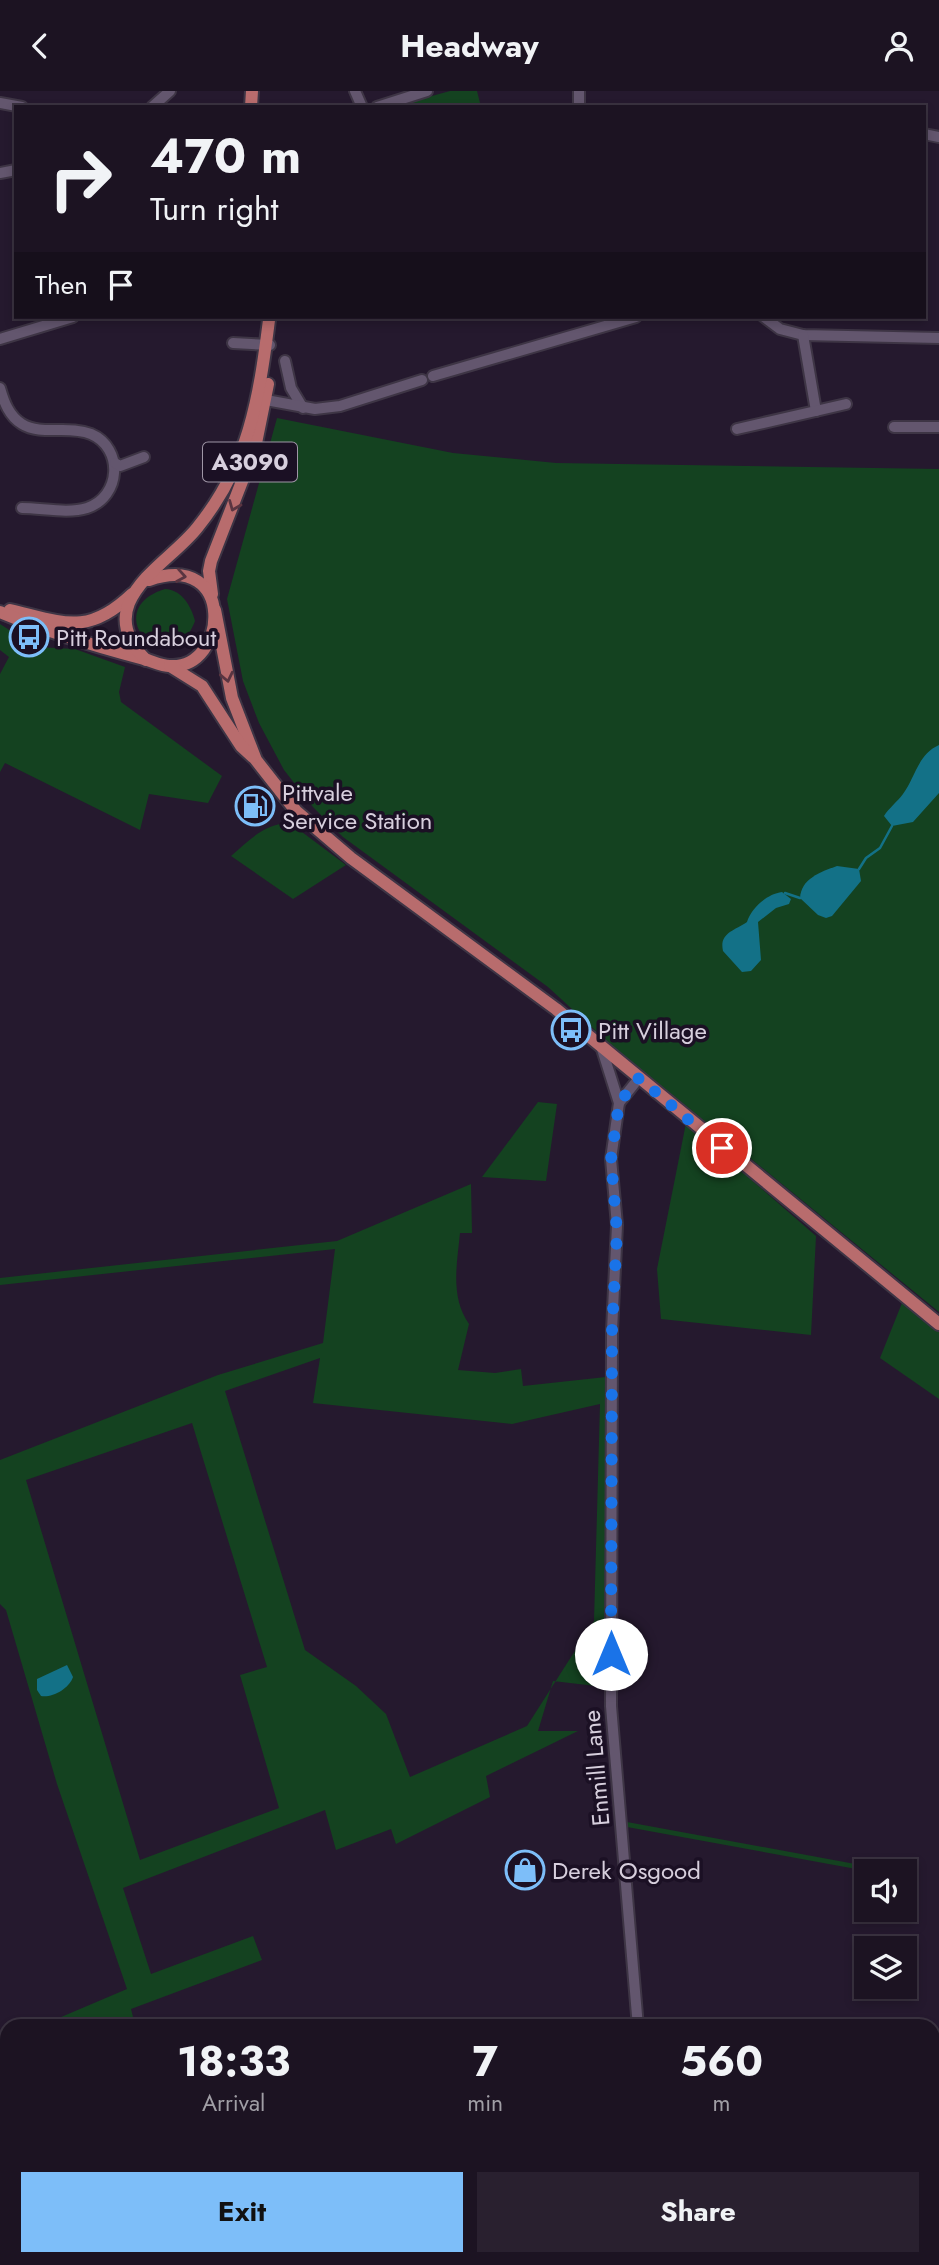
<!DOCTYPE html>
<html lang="en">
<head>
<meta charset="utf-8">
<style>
	:root { --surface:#1c1322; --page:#29202f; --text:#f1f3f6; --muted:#a09ea5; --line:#3a3240; --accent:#7dbef9 }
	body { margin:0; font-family:Jost,sans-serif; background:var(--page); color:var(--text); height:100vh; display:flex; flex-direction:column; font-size:26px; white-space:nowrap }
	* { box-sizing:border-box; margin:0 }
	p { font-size:23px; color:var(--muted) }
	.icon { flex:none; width:38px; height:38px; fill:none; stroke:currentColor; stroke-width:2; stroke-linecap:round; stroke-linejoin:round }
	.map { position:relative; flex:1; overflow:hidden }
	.side { position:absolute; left:0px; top:1928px; width:940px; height:247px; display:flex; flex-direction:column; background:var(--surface); border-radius:21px 21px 0 0; box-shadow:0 4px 10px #0003,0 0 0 2px var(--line) }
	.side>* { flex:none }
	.guide { position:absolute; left:14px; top:14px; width:912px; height:214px; border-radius:0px; box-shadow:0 4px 10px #0003,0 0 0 2px var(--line); background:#1c1322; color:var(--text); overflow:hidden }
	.tools { position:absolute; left:854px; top:1768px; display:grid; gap:14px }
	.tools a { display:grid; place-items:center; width:63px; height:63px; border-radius:0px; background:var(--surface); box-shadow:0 4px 10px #0003,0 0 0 2px var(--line); font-size:35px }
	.pin { position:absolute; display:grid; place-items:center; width:60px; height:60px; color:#fff; margin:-30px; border:4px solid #fff; border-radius:50%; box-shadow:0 2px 7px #0007 }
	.me { position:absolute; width:77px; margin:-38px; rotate:0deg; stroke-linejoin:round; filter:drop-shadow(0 0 5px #0008) }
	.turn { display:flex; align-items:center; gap:24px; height:147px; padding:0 21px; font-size:32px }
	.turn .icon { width:91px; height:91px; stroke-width:2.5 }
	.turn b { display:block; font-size:49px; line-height:60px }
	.then { display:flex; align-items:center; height:66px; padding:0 21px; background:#0003; gap:14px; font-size:26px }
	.eta { display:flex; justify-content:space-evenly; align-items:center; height:119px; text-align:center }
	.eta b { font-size:42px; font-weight:700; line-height:49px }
	.action { display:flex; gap:14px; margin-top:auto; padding:14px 21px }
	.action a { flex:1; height:80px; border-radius:0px; background:var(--accent); color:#111; font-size:28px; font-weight:700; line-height:80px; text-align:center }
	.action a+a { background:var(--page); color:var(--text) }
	header { display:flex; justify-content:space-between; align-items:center; height:91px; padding:0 21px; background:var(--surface); font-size:32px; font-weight:700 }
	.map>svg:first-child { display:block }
	.green { fill:#144220; fill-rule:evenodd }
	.water { fill:#137187 }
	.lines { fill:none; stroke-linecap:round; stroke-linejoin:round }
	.stream { stroke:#137187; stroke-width:2.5 }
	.minor-casing { stroke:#3e3545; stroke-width:14 }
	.major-casing { stroke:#3e3545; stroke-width:16 }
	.minor { stroke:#63566e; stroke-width:10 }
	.major { stroke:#b86c6d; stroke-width:12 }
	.oneway { stroke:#5a3541 }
	.route { stroke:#1a73e8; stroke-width:12; stroke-dasharray:0 21.6 }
	.labels { text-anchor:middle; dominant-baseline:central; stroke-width:7; stroke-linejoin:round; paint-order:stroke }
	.shield { fill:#1b1024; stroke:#9f96a6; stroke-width:2 }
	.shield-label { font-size:23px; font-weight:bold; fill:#d7cfdd }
	.poi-label { font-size:24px; fill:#d7cfdd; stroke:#1b1024; text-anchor:start }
	.street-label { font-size:24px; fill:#d7cfdd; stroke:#1b1024 }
</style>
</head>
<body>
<header><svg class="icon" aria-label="back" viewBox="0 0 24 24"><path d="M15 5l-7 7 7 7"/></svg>Headway<svg class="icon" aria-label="person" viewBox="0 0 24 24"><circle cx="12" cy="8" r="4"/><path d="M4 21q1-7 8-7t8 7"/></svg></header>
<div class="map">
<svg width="939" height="2174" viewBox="0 0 939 2174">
	<rect width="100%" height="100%" fill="#25192e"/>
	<g class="green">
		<path d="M450 0H477L481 16H392Z"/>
		<path d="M277 327 453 362 556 372 939 378V1221L610 953 548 896 343 746 313 716 284 679 259 632 243 590 227 508Z"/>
		<path d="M165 498C182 499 191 515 195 530 169 597 96 519 165 498Z"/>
		<path d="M0 533 36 556 75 558 125 576 119 601 121 611 222 685 208 712 149 703 140 739 5 672 0 681V583L9 566 0 559Z"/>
		<path d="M250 695C260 694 271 706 271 716L267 719 248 704Z"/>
		<path d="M290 732 346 774 293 808 231 765C248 750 265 732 290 732Z"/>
		<path d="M538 1011 557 1013 546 1090 482 1086Z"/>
		<path d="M686 1032 816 1145 811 1244 661 1228 657 1178Z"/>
		<path d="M471 1093 472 1142H460C457 1173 450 1206 469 1233L458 1279 495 1282 521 1278 523 1295 606 1286 604 1596 553 1590 538 1640H578L486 1685 490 1706 396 1753 391 1738 336 1759 325 1719 123 1797 151 1883 253 1845 262 1869 131 1918 134 1930 145 1926 147 1935H40L127 1898 57 1693 6 1519 0 1513V1369L218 1284 323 1252 335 1158 0 1194V1187L337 1150ZM320 1267 313 1312 512 1333 600 1313 594 1530 527 1635 410 1686 386 1623 356 1595 305 1559 225 1300ZM192 1332 267 1576 240 1584 279 1717 140 1769 26 1389Z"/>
		<path d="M902 1212 939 1241V1308L880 1267Z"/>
		<path d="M627 1731 893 1780H867L627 1736Z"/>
		<path d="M7 1950V2001L0 2004V1953Z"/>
	</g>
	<g class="water">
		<path d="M939 654V702L913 731 892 735 884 725C889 717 897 711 903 703 915 687 918 663 939 654Z"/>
		<path d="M837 775 859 778 861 790 832 825 826 827 818 824 800 807C801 788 820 781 837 775Z"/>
		<path d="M782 801 791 808 789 813 776 817 758 831 761 869 751 880 742 881 723 860C719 842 734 840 747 831 751 817 767 803 782 801Z"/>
		<path d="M67 1574 73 1586C69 1598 52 1607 41 1605L37 1599V1588Z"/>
	</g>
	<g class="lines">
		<g class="stream">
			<path d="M859 778 866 767 880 757 892 735"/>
			<path d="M785 802 800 807"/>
		</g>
		<defs>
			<g id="minor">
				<path d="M355 0 362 16"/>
				<path d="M579 0V16"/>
				<path d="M0 12 22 16"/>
				<path d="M152 16 170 0"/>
				<path d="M377 16 427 0"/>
				<path d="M924 43 939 46"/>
				<path d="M0 82 16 79"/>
				<path d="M764 226 780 238 803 244 939 247"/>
				<path d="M803 244 816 320"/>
				<path d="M0 248 73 226"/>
				<path d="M233 252 270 254"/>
				<path d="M285 270 291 297 303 317"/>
				<path d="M433 285 636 226"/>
				<path d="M0 297C4 311 9 325 22 333 41 345 69 334 91 343 124 357 121 406 87 417 68 423 42 417 22 417"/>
				<path d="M260 313 266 309 315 318 340 315 422 289"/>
				<path d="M894 336H939"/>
				<path d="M737 338 846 313"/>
				<path d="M115 372 120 375 144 366"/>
				<path d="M601 955 619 1012 611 1068 617 1134 612 1240 611 1615 638 1936"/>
				<path d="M619 1012 639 987"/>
				<path d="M671 2168 672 2174"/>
			</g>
			<g id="major">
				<path d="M251 16 252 0"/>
				<path d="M212 503 209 480 211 470 255 357 268 293"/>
				<path d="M10 519C64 532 88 545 132 503"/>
				<path d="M215 519 232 607 256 669 296 720 351 767 556 918 939 1233"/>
				<path d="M0 521C47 541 95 555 144 568 152 570 161 575 170 575 228 579 237 459 149 489"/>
				<path d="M146 569C130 553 120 534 129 512 142 482 177 462 197 437 249 373 259 308 269 229"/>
				<path d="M170 575 202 595 241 655 253 666"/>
			</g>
		</defs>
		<use href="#minor" class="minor-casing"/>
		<use href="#major" class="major-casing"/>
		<use href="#minor" class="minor"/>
		<use href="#major" class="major"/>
	</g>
	<defs><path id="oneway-chevron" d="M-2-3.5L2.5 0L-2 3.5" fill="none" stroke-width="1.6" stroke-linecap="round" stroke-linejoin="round" transform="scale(1.75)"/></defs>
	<g class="oneway">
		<use href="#oneway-chevron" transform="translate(234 415) rotate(112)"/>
		<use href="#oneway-chevron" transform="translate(181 485) rotate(10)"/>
		<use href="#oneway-chevron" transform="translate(227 586) rotate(78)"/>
	</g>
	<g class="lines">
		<path class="route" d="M611 1563 612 1240 617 1141 611 1068 619 1012 639 987 722 1057"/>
	</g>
	<defs>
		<symbol id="bus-ring" viewBox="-11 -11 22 22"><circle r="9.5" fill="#1b1024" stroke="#7dbef9" stroke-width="1.5"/><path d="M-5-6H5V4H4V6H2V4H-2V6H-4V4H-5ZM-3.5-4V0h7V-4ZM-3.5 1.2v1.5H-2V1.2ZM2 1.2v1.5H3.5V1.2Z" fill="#7dbef9"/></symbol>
		<symbol id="fuel-ring" viewBox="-11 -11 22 22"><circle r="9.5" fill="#1b1024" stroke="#7dbef9" stroke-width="1.5"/><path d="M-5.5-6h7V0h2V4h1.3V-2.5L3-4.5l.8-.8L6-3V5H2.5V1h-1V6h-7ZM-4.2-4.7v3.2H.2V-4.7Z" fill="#7dbef9"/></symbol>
		<symbol id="shop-ring" viewBox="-11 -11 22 22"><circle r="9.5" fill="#1b1024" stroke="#7dbef9" stroke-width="1.5"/><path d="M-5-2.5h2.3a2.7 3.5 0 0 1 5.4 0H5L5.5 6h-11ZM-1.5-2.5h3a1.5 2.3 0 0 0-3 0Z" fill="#7dbef9"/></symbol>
	</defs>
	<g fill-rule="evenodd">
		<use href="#bus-ring" x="7" y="524" width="44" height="44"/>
		<use href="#fuel-ring" x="233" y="693" width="44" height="44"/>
		<use href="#bus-ring" x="549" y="917" width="44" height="44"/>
		<use href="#shop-ring" x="503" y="1757" width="44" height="44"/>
	</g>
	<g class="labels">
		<rect class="shield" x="203" y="351.5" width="94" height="39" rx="5"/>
		<g class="shield-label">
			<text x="250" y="371">A3090</text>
		</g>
		<g class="poi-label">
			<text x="56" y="546">Pitt Roundabout</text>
			<text x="282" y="701">Pittvale<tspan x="282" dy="28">Service Station</tspan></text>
			<text x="598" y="939">Pitt Village</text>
			<text x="552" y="1779">Derek Osgood</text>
		</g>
		<g class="street-label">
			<text transform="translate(596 1677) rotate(-95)">Enmill Lane</text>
		</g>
	</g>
</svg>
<div class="tools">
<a><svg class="icon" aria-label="sound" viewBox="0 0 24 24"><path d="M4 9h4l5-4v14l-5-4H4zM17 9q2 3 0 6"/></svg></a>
<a><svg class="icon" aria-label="layers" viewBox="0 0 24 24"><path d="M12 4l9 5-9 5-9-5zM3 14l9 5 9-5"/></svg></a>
</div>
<div class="pin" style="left:722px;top:1057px;background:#d93025"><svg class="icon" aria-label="arrive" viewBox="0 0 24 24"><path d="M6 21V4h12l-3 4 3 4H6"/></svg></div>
<svg class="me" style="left:611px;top:1563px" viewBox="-20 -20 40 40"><circle r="19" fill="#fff"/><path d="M0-13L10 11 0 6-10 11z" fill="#1a73e8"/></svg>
<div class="guide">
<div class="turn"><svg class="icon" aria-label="right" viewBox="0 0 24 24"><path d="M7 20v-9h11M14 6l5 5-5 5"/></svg><div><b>470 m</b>Turn right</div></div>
<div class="then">Then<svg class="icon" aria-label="arrive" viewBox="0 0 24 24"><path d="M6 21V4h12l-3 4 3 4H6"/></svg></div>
</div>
<section class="side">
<div class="eta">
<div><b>18:33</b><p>Arrival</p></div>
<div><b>7</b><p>min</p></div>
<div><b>560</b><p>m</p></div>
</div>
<div class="action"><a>Exit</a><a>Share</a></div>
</section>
</div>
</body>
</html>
